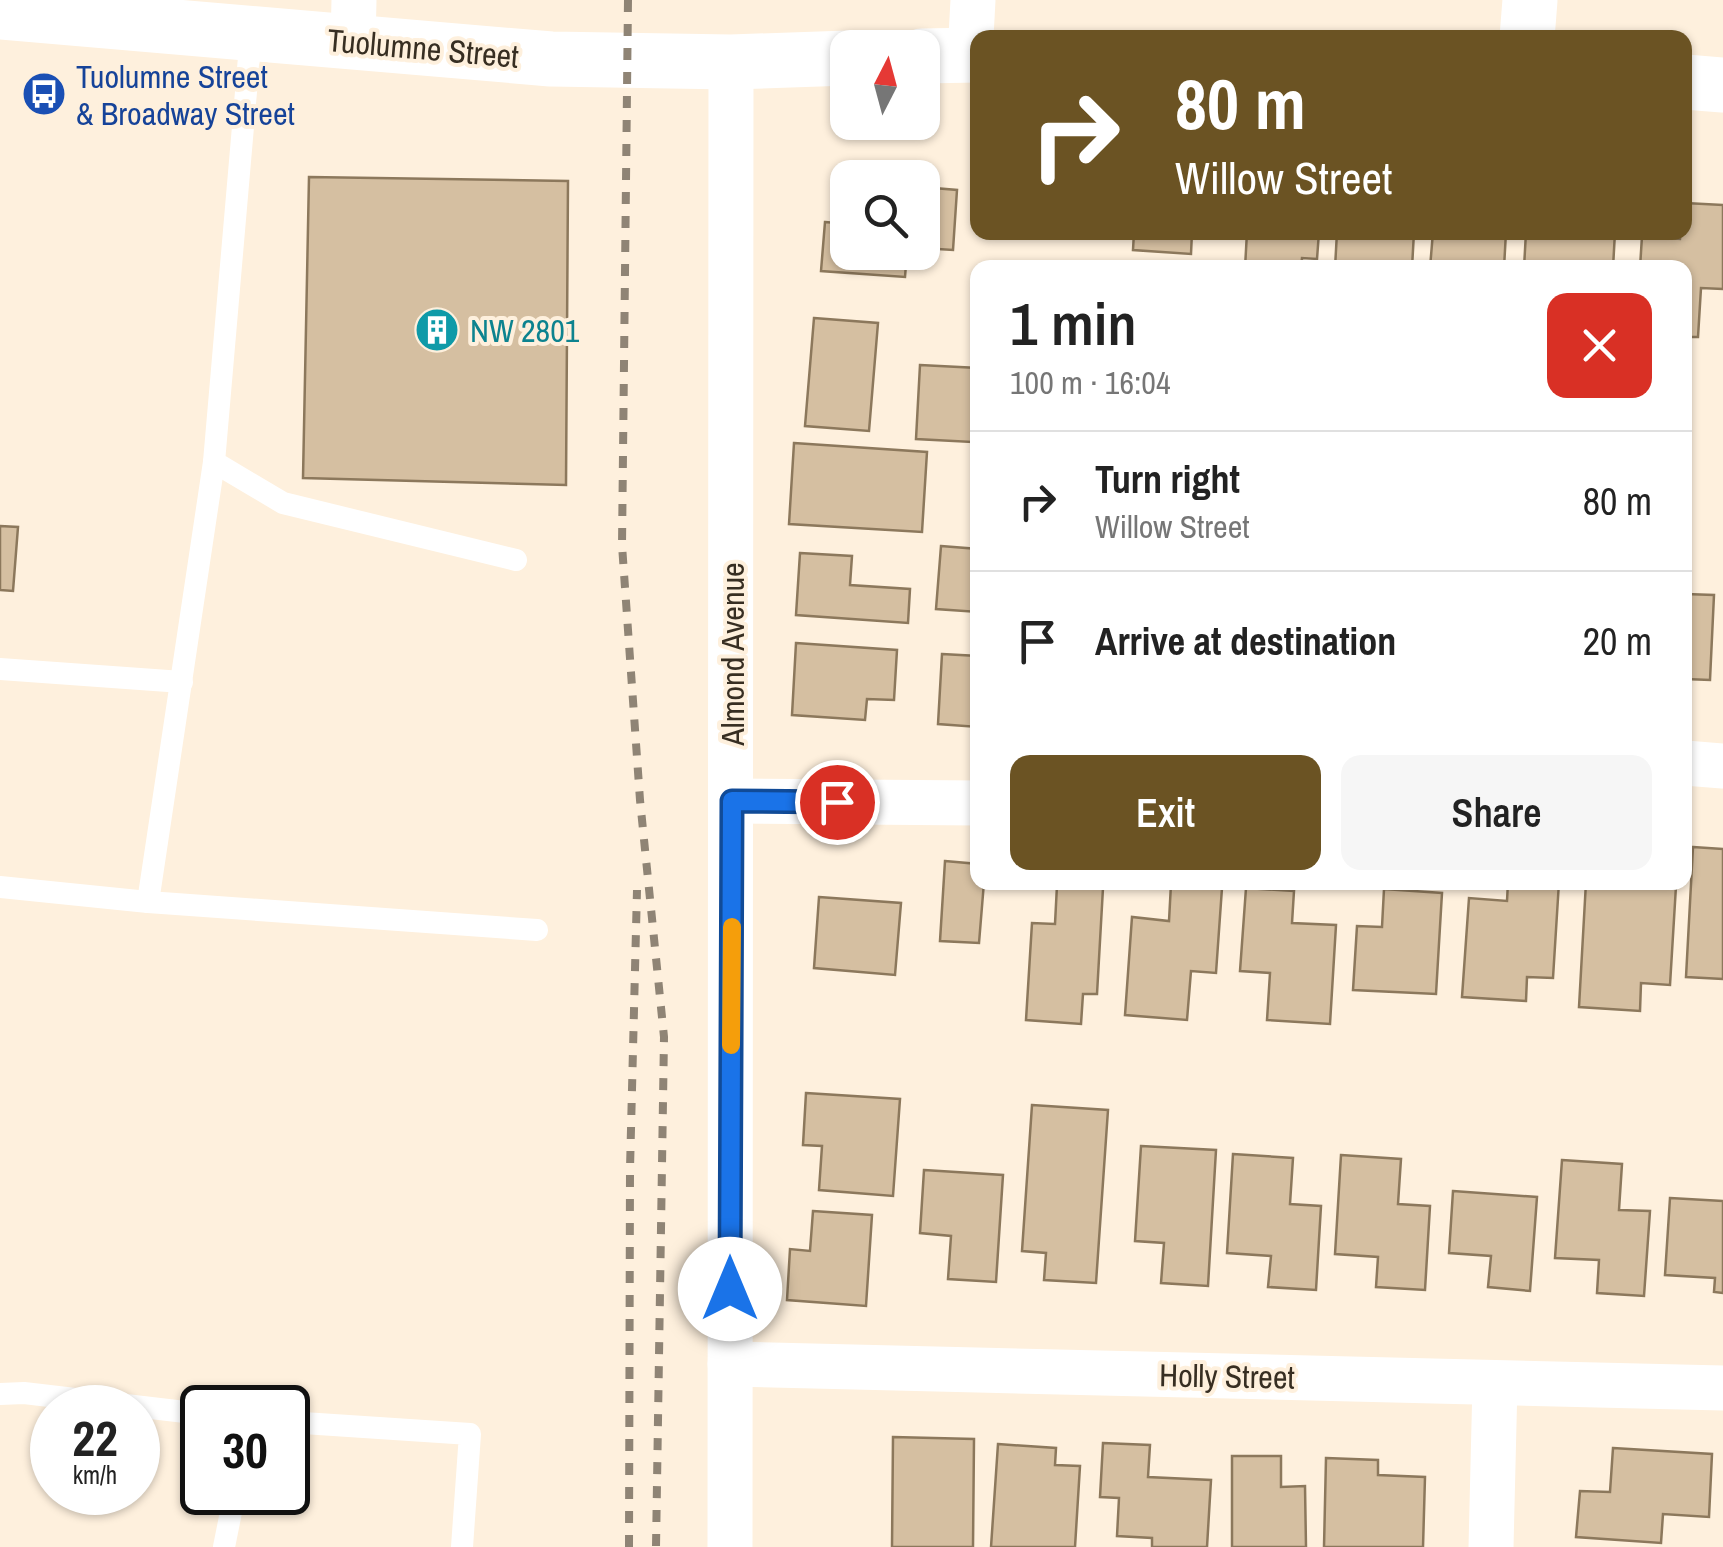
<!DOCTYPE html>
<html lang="en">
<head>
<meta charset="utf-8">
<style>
	:root { --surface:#fff; --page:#f6f6f6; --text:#222; --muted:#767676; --line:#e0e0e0; --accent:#6b5323 }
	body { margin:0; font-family:"Archivo Narrow",sans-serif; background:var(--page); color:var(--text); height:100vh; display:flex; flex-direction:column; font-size:38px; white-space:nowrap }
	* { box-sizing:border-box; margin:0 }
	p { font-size:32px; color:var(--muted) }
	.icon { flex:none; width:55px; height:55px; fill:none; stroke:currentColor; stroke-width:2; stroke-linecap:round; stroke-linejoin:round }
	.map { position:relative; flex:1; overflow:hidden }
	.details { position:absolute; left:970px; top:260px; width:722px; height:630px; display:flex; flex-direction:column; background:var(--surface); border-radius:20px; box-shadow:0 2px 8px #0004 }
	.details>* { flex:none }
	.banner { position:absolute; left:970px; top:30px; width:722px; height:210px; border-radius:20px; box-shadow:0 2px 8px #0004; background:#6b5323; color:#fff; overflow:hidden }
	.needle { width:65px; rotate:6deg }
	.tools { position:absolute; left:830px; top:30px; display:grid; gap:20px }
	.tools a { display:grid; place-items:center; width:110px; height:110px; border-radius:20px; background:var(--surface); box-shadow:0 2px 8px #0004; font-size:50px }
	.speed { position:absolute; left:30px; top:1385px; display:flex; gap:20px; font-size:50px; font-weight:700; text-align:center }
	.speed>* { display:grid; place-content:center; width:130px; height:130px; border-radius:50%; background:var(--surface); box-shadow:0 2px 8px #0004; line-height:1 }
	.speed small { font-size:25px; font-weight:400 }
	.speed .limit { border:5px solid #111; border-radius:15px; background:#fff; color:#111 }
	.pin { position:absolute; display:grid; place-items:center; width:85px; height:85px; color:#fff; margin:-42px; border:5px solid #fff; border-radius:50%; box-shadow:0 2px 10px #0007 }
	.me { position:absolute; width:110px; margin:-55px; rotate:0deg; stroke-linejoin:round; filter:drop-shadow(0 0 8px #0008) }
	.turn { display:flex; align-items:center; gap:35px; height:210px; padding:0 40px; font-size:45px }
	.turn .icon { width:130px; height:130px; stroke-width:2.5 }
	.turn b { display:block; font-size:70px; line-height:85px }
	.round { display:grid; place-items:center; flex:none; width:105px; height:105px; border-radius:20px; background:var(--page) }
	.head { display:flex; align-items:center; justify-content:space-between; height:170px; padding:0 40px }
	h1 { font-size:60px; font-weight:600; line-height:75px }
	.action { display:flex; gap:20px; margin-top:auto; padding:20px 40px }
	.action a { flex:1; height:115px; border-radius:20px; background:var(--accent); color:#fff; font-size:40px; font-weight:600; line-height:115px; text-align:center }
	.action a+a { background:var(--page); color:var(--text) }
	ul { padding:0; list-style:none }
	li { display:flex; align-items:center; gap:30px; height:140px; padding:0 40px; border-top:2px solid var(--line) }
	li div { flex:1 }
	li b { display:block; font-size:38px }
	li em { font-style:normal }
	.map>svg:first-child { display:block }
	.building { fill:#d5bfa1; stroke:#8c785c; stroke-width:2.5 }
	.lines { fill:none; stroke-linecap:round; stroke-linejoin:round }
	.lane { stroke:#fff; stroke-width:22 }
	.street { stroke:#fff; stroke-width:45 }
	.secondary { stroke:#fff; stroke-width:55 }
	.rail { stroke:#8f8475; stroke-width:8; stroke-dasharray:12 12; stroke-linecap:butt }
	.route-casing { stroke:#114b97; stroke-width:25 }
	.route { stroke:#1a73e8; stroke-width:18 }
	.slow { stroke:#f59e0b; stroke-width:18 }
	.labels { text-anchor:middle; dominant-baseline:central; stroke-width:8; stroke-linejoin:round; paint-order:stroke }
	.street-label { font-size:32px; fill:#372e22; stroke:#fef0dd }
	.transit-label { font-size:32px; fill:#164399; stroke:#fef0dd; text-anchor:start }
	.culture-label { font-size:32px; fill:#0d838f; stroke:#fef0dd; text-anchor:start }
</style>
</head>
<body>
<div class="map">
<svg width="1723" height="1547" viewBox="0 0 1723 1547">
	<rect width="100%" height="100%" fill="#fef0dd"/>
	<g class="building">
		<path d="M309 177 568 181 566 485 303 478Z"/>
		<path d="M922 187 957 190 953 250 922 248Z"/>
		<path d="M1685 203 1723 205V289L1701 288 1698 337H1685V268H1640L1642 236 1680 239 1681 232H1685Z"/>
		<path d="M825 222 848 224V252H907L905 277 821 271Z"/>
		<path d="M1134 232H1192L1191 254 1133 250Z"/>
		<path d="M1247 232H1319L1317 259 1302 258 1301 268H1245Z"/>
		<path d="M1337 232H1414L1412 268H1335Z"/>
		<path d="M1433 232H1506L1504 268H1430Z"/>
		<path d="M1526 232H1615L1613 268H1524Z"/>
		<path d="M814 318 878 323 869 431 805 426Z"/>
		<path d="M920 365 978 368V416H974L972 442 916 439Z"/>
		<path d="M794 443 927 452 922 532 789 524Z"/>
		<path d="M0 526 18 527 13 591 0 590Z"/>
		<path d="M941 546 978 549V612L936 609Z"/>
		<path d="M800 553 852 556 850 585 910 589 908 623 796 615Z"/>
		<path d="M1685 594 1714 595 1710 680 1685 679Z"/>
		<path d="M796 643 897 650 894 700 867 699 865 720 792 715Z"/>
		<path d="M942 654 978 656V727L938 724Z"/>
		<path d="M1693 847 1723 849V979L1686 977Z"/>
		<path d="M945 861 978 864V882H984L979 943 940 941Z"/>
		<path d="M1508 882H1559L1553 978 1527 977 1526 1001 1462 997 1469 898 1507 901Z"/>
		<path d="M1586 882 1676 886 1670 985 1641 983 1640 1011 1579 1007Z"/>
		<path d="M1171 884 1222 888 1216 973 1191 971 1187 1020 1125 1015 1132 917 1169 921Z"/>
		<path d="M1057 885 1103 888 1097 994H1083L1081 1024 1026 1020 1032 923 1055 924Z"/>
		<path d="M1246 888 1294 891 1292 923 1336 925 1330 1024 1267 1020 1270 973 1240 971Z"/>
		<path d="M1384 889 1442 893 1436 994 1353 990 1357 926 1382 927Z"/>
		<path d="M819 897 901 903 895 975 814 968Z"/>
		<path d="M806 1093 900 1099 893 1196 819 1190 822 1146 803 1145Z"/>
		<path d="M1032 1105 1108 1110 1096 1283 1044 1280 1046 1253 1022 1251Z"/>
		<path d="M1141 1146 1216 1150 1208 1286 1161 1283 1164 1243 1135 1241Z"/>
		<path d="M1233 1154 1293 1158 1290 1204 1321 1206 1316 1290 1268 1287 1271 1256 1227 1253Z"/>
		<path d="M1341 1155 1401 1159 1398 1204 1430 1206 1425 1290 1376 1287 1378 1257 1335 1254Z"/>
		<path d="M1562 1160 1622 1164 1619 1210 1650 1211 1644 1296 1597 1293 1599 1260 1555 1258Z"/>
		<path d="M924 1170 1003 1175 996 1282 948 1279 951 1236 920 1233Z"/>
		<path d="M1453 1191 1537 1197 1530 1291 1488 1287 1491 1256 1449 1253Z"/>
		<path d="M1670 1198 1723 1201V1293L1714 1292 1715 1278 1665 1275Z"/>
		<path d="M813 1211 872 1215 866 1306 787 1300 790 1249 810 1251Z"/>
		<path d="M893 1437 974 1439 973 1547H892Z"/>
		<path d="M1103 1443 1150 1445 1148 1477 1211 1480 1207 1547H1152V1538L1117 1536 1119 1498 1100 1497Z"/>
		<path d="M998 1444 1056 1448 1055 1465 1080 1466 1075 1547H991Z"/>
		<path d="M1613 1448 1712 1454 1709 1517 1663 1514 1661 1543 1576 1537 1580 1491 1610 1492Z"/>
		<path d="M1232 1456H1281V1487L1305 1486 1306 1547H1232Z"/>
		<path d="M1326 1458 1378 1460V1475L1425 1477 1423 1547H1324Z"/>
	</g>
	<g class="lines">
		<g class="lane">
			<path d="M251 34 214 462 283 503 516 560"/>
			<path d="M214 462 148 902 537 930"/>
			<path d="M0 669 182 682"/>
			<path d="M0 887 148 902"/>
			<path d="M0 1394 24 1393 202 1414"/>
			<path d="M288 1422 470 1434 462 1547"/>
			<path d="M224 1547 235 1492"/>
		</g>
		<g class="street">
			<path d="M353 43 354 0"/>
			<path d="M970 55 973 0"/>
			<path d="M1685 763 1723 766"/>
			<path d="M732 801 978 803"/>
			<path d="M730 1364 1723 1388"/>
			<path d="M730 1547 731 62"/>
			<path d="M1491 1547 1495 1383"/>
		</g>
		<g class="secondary">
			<path d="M0 12 551 59 731 62 848 58"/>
			<path d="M1527 38 1530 0"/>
			<path d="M922 56 978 55"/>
			<path d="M1685 82 1723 85"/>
		</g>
		<g class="rail">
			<path d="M628 0 622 545 640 800 664 1037 656 1547"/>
			<path d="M629 1547 630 1169 637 890"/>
		</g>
	</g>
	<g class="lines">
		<defs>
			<path id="route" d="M730 1289 732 801 837 802"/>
		</defs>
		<use href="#route" class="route-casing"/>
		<use href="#route" class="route"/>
		<path class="slow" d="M731 1045 732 927"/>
	</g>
	<defs>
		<symbol id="bus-disc" viewBox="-11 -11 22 22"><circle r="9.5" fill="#1a4fb4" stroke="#fef0dd"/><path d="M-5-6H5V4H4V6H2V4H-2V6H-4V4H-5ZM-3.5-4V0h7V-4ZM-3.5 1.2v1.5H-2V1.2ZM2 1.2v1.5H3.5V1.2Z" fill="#fff"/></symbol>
		<symbol id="building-disc" viewBox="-11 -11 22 22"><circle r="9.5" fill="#0f9aa8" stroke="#fef0dd"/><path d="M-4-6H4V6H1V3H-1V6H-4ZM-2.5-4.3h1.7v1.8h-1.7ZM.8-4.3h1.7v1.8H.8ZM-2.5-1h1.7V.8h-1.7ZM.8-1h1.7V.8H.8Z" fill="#fff"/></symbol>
	</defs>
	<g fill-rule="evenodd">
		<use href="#bus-disc" x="19" y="69" width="50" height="50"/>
		<use href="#building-disc" x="412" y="305" width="50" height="50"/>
	</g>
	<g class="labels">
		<g class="street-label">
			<text transform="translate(423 48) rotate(5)">Tuolumne Street</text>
			<text transform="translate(732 654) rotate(-90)">Almond Avenue</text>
			<text transform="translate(1227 1376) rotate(1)">Holly Street</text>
		</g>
		<g class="transit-label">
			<text x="76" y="76">Tuolumne Street<tspan x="76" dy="37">&amp; Broadway Street</tspan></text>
		</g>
		<g class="culture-label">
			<text x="470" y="330">NW 2801</text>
		</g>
	</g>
</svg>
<div class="tools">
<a><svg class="needle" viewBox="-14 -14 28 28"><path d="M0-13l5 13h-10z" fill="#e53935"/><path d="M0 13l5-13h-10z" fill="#767676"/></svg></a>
<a><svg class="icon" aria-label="search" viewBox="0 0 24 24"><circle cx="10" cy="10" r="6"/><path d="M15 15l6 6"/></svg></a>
</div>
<div class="speed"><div>22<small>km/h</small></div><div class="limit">30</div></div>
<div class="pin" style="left:837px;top:802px;background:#d93025"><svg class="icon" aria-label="arrive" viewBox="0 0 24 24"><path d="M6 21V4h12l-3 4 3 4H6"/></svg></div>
<svg class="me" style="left:730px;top:1289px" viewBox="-20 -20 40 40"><circle r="19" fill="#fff"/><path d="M0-13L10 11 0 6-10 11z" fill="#1a73e8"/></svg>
<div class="banner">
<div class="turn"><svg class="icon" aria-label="right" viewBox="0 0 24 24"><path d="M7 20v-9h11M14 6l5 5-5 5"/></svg><div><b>80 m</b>Willow Street</div></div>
</div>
<section class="details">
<div class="head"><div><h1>1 min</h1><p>100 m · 16:04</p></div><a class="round" style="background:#d93025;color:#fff"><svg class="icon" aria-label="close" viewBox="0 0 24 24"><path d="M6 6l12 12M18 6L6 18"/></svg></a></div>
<ul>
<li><svg class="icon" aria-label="right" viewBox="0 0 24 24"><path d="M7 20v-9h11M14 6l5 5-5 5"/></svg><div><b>Turn right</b><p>Willow Street</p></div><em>80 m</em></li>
<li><svg class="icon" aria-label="arrive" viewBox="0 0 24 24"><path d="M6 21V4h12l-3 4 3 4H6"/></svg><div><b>Arrive at destination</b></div><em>20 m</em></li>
</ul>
<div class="action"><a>Exit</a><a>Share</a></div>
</section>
</div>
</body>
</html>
